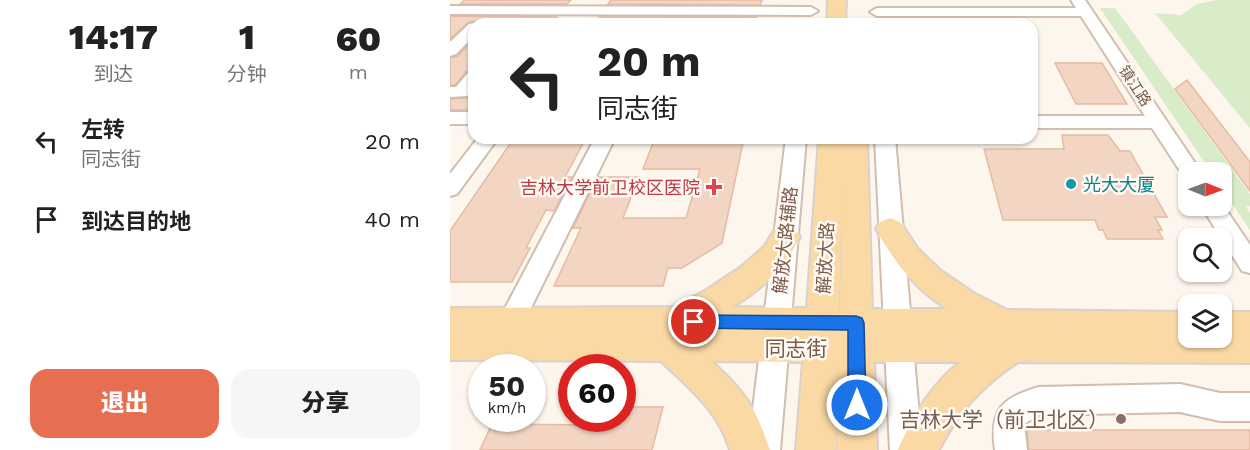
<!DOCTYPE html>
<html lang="zh">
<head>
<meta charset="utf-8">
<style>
	:root { --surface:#fff; --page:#f6f6f6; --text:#222; --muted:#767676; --accent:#e76f51 }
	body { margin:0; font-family:"Work Sans","Noto Sans SC",sans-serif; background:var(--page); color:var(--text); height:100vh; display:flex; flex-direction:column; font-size:22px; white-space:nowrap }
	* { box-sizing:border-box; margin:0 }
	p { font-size:20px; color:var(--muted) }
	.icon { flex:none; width:33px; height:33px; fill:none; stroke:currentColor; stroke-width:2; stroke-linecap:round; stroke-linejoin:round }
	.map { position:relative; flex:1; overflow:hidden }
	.sheet { display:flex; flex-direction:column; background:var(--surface); width:450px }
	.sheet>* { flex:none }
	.hud { position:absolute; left:18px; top:18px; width:570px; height:126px; border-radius:18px; box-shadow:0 2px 4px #0004; background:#fff; color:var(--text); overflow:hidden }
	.needle { width:39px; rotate:91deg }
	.buttons { position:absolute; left:728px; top:162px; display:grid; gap:12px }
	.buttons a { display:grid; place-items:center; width:54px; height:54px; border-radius:12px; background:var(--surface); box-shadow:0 2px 4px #0004; font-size:30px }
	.speed { position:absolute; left:18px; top:354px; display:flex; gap:12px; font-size:30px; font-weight:700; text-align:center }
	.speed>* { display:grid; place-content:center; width:78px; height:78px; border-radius:50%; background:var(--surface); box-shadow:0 2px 4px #0004; line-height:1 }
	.speed small { font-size:15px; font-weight:400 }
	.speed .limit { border:9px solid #d22; background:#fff; color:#111 }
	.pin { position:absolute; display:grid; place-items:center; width:51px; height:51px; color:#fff; margin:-26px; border:3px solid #fff; border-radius:50%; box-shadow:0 2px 6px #0007 }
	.me { position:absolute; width:66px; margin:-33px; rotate:0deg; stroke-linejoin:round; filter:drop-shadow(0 0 4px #0008) }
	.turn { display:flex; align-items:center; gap:21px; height:126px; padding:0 30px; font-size:27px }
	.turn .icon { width:78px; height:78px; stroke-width:2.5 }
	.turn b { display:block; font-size:42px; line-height:51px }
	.eta { display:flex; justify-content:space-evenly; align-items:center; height:102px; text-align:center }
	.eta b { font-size:36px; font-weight:800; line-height:42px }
	.button { display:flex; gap:12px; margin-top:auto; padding:12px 30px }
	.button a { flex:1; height:69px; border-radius:18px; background:var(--accent); color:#fff; font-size:24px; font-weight:800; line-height:69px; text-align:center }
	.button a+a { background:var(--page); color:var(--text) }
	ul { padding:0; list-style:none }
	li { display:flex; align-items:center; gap:18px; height:78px; padding:0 30px }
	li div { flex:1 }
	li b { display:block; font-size:22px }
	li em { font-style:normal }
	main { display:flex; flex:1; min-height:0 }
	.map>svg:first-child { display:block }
	.green { fill:#d8ecc9 }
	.building { fill:#f3d5c3; stroke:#e6bba3; stroke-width:1.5 }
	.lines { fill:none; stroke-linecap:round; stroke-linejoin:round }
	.minor-casing { stroke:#d1beb0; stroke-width:4 }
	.major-casing { stroke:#dad1cd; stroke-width:4 }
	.minor { fill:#fff; fill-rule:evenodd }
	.major { fill:#fbd9a5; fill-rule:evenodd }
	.route { fill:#1a73e8; stroke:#114b97; stroke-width:1.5 }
	.culture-dot { fill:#0f9aa8; stroke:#fffaf3; stroke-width:2 }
	.health-dot { fill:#e0444e; stroke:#fffaf3; stroke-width:2 }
	.education-dot { fill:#8d6e63; stroke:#fffaf3; stroke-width:2 }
	.labels { text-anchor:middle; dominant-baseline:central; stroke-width:5; stroke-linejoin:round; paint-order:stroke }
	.far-street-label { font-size:15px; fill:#7a5c4d; stroke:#fffaf3 }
	.culture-label { font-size:18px; fill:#0d838f; stroke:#fffaf3; text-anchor:start }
	.health-label { font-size:18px; fill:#be3a42; stroke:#fffaf3; text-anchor:end }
	.street-label { font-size:18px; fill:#7a5c4d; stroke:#fffaf3 }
	.near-street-label { font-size:21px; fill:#7a5c4d; stroke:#fffaf3 }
	.near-education-label { font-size:21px; fill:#785e54; stroke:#fffaf3; text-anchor:end }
</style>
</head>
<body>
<main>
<section class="sheet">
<div class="eta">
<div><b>14:17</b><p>到达</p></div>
<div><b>1</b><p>分钟</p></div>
<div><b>60</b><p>m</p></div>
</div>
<ul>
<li><svg class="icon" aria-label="left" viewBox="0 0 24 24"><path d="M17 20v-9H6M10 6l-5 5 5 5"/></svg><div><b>左转</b><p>同志街</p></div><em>20 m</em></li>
<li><svg class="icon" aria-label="arrive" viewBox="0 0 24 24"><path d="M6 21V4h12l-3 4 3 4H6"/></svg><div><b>到达目的地</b></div><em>40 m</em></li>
</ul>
<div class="button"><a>退出</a><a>分享</a></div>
</section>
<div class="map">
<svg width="800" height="450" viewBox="0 0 800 450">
	<rect width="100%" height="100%" fill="#fdf6ec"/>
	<g class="green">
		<path d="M767 0H800V128L705 13 731 15 747 4Z"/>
		<path d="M650 8H665L800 194V206L796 207 800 213V230L771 187V172H761Z"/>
	</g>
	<g class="building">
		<path d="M15 0H121L117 4H10Z"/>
		<path d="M161 0H312L310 5 158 4Z"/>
		<path d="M0 16 107 17 101 24H31L24 21 19 22 0 39Z"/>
		<path d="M149 17H307L305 24H145Z"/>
		<path d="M24 39V70L16 72 5 85H0V58L8 56Z"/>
		<path d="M605 63H652L677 104H626Z"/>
		<path d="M737 80 800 162V191L725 89Z"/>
		<path d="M24 91V110H0V99L17 98Z"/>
		<path d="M612 135H658L670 151H680L717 217H705L712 230H708L713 239H657L653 230H649L645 220H553L534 149H614Z"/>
		<path d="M64 138H136L115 177H122L104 211 96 210 76 248H80L62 282H0V231Z"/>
		<path d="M205 138H294L272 243 232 268H218L213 286H104L131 228H123L148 177H189L173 218H236L250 169H193Z"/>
		<path d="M172 407H213L202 450H30L42 424 158 425 160 418H172Z"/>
		<path d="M577 430H800V450H579Z"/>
	</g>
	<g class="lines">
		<defs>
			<g id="minor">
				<path d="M621 0H635L751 172H738V178L734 177 702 128H582V116H695L631 16H427L420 12 427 8H626Z"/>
				<path d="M0 6 361 7 368 11 361 15 0 14Z"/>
				<path d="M24 23 29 24H24V36L6 54 0 56V42L19 24Z"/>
				<path d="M24 72V88L17 96 0 97V87H6L18 73Z"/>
				<rect x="0" y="112" width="24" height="12"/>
				<path d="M28 138H48L7 194 0 196V174Z"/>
				<path d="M145 138H165L70 330 61 333 52 330 48 322 52 314Z"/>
				<path d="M336 138H356L330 450H298Z"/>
				<path d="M425 138H445L472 450H440Z"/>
				<path d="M771 202 800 245V273L792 271 751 206H771Z"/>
				<path d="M730 384 770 393H800V421H770L730 412 589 415 574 424 577 450H545C539 409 552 398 589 387Z"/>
			</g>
			<g id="major">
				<path d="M378 0H396L395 24H377Z"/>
				<path d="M369 138H417L422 309H497C464 288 444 262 426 229L430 222 440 218 450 222 468 249 491 271 525 294 557 310 738 312V338H771V312H800V363L568 362C532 385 508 413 489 450H448C462 417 482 384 510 362H424L427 450H387L388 362 386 450H346L353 362 261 361C295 392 305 406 320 450H280C268 410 240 389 211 361L0 360V308L223 307 255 291 291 267 314 247 325 229 335 226 345 229 350 237C333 270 313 288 282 307L357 308ZM392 181 390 308H389Z"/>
			</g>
		</defs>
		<use href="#minor" class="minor-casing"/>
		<use href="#major" class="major-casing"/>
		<use href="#minor" class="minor"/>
		<use href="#major" class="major"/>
	</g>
	<path class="route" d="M244 315 406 316 412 318 414 323 416 405 413 411 407 413 401 411 398 405V330L244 328 238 326 236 322 238 317Z"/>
	<circle class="culture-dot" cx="621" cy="184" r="6"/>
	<path class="health-dot" d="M261 178h6v6h6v6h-6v6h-6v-6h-6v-6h6z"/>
	<circle class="education-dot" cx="671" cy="419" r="6"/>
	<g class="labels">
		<g class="far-street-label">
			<text transform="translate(685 86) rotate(57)">镇江路</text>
		</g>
		<g class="culture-label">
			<text x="633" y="184">光大大厦</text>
		</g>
		<g class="health-label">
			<text x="250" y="187">吉林大学前卫校区医院</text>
		</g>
		<g class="street-label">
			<text transform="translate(335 240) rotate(-84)">解放大路辅路</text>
			<text transform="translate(375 258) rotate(-87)">解放大路</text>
		</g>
		<g class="near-street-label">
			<text x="346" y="348">同志街</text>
		</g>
		<g class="near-education-label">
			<text x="659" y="419">吉林大学（前卫北区）</text>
		</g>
	</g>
</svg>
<div class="buttons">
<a><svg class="needle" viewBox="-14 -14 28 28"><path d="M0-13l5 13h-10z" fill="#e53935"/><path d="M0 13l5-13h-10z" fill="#767676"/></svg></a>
<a><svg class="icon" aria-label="search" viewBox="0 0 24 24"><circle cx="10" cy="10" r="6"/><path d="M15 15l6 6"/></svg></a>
<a><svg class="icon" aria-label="layers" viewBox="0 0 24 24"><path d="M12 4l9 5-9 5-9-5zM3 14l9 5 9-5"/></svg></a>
</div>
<div class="speed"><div>50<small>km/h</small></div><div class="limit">60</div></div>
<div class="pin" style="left:244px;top:322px;background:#d93025"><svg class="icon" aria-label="arrive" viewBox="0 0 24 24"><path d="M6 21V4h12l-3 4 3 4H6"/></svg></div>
<svg class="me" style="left:407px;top:405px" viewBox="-20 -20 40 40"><circle r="17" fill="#1a73e8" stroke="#fff" stroke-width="3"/><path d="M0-11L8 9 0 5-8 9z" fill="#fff"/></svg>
<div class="hud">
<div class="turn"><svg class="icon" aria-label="left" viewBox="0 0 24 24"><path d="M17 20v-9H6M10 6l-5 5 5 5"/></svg><div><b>20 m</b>同志街</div></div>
</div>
</div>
</main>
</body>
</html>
